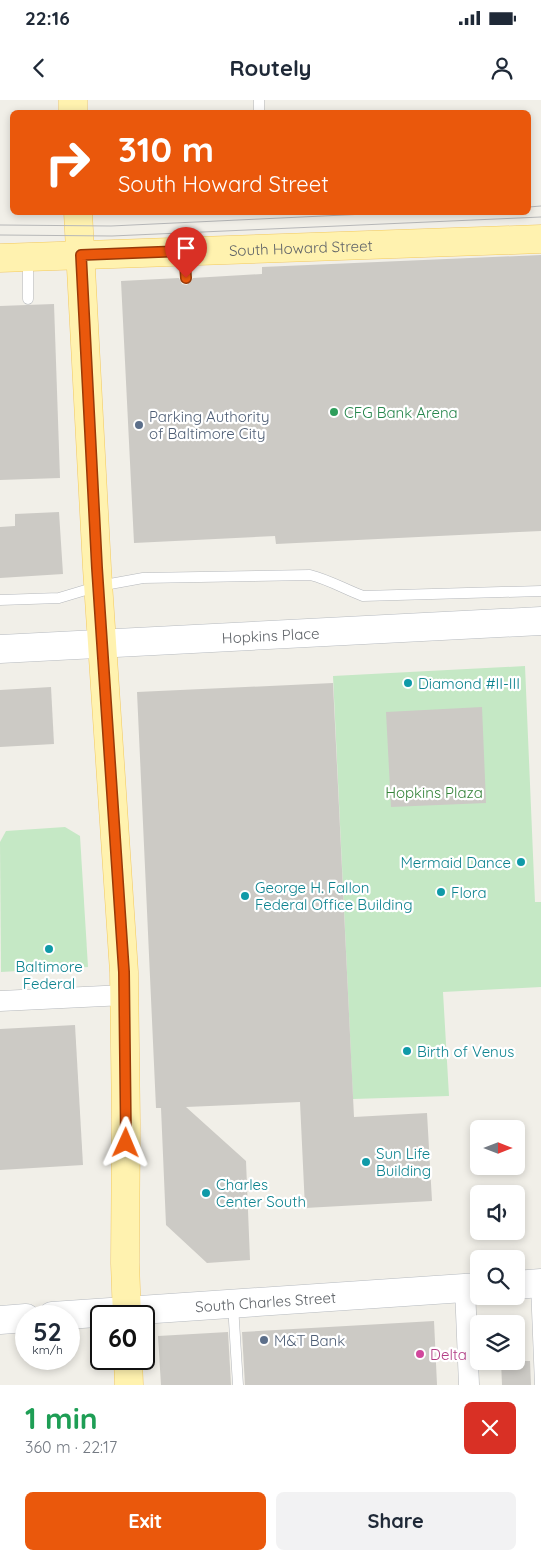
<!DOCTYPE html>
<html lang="en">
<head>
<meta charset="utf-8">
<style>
	:root { --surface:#fff; --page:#f2f2f3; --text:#1f2937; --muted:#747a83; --accent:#ea580c }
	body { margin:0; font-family:Quicksand,sans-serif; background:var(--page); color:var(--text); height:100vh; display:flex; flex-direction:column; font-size:19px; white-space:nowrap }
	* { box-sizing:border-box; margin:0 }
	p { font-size:16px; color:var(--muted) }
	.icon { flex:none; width:28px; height:28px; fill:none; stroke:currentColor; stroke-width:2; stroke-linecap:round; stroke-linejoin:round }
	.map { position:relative; height:1285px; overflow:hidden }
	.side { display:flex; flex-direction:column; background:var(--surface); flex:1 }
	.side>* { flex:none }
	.hud { position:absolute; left:10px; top:10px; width:521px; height:105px; border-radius:8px; box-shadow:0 2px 8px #0003; background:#ea580c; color:#fff; overflow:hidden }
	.needle { width:32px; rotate:90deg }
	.controls { position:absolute; left:470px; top:1020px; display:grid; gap:10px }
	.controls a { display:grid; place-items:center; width:55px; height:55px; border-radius:8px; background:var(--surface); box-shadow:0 2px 8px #0003; font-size:25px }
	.speed { position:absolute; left:15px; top:1205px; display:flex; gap:10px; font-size:25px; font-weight:700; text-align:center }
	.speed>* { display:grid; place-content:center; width:65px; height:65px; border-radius:50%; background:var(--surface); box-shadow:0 2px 8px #0003; line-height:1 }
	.speed small { font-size:12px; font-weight:400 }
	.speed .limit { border:2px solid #111; border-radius:8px; background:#fff; color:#111 }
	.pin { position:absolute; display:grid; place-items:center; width:42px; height:42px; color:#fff; margin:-51px -21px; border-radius:50% 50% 50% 0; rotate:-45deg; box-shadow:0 0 5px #0007 }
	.pin .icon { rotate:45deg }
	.me { position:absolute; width:55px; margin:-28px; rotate:1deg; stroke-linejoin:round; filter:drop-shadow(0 0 4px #0008) }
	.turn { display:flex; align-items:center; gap:18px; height:105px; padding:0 25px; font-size:22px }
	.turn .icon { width:65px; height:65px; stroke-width:2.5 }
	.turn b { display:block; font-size:35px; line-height:42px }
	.round { display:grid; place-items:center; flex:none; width:52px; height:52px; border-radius:8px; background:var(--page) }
	.overview { display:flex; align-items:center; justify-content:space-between; height:85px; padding:0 25px }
	h1 { font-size:30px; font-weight:700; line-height:38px; color:#1e9e55 }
	.action { display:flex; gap:10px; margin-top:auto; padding:10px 25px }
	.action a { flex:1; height:58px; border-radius:8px; background:var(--accent); color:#fff; font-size:20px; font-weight:700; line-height:58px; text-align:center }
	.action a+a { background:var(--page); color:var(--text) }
	.status { display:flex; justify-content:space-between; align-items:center; height:35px; padding:0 25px; background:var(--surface); direction:ltr }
	.status svg { height:14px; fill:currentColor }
	header { display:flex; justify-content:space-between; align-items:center; height:65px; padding:0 25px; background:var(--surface); font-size:22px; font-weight:700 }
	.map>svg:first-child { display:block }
	.green { fill:#c5e8c5 }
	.building { fill:#cccac5 }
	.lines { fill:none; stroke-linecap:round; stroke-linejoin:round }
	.lane-casing { stroke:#b5b8bc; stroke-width:11 }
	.street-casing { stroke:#b5b8bc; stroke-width:21 }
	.secondary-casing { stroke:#b6babf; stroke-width:29 }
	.primary-casing { stroke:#f2c960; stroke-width:29 }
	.lane { stroke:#fff; stroke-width:10 }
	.street { stroke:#fff; stroke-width:20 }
	.secondary { stroke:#fff; stroke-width:28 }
	.primary { stroke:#fff2af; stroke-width:28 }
	.tram { stroke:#b6b7b8; stroke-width:1 }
	.route-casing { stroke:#983908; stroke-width:12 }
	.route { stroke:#ea580c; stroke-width:9 }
	.leisure-dot { fill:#2e9e5b; stroke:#fff; stroke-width:2 }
	.service-dot { fill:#5c6f8a; stroke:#fff; stroke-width:2 }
	.culture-dot { fill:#0f9aa8; stroke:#fff; stroke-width:2 }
	.hotel-dot { fill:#d1479c; stroke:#fff; stroke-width:2 }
	.labels { text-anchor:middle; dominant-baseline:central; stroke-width:4.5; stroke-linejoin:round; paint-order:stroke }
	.street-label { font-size:15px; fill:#5f6368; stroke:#fff }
	.leisure-label { font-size:15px; fill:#27864d; stroke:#fff; text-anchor:start }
	.service-label { font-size:15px; fill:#4e5e75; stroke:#fff; text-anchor:start }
	.culture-label { font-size:15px; fill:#0d838f; stroke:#fff; text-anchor:start }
	.park-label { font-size:15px; fill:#348238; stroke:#fff }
	.hotel-label { font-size:15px; fill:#b23c85; stroke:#fff; text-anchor:start }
</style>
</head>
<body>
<div class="status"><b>22:16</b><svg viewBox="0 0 49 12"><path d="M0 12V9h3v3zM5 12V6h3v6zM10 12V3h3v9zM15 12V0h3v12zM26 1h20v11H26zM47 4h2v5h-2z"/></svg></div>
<header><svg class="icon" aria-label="back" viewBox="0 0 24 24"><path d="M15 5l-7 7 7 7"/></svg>Routely<svg class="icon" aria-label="person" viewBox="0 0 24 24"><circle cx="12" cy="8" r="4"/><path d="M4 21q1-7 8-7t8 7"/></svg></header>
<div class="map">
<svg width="541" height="1285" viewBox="0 0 541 1285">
	<rect width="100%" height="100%" fill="#f1efe8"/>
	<g class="green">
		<path d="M525 566 535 802H541V887L443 892 449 996 353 999 333 576Z"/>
		<path d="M65 727 80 736 88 867 1 872 0 742 6 731Z"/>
	</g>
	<g class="building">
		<path d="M541 155V431L276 444 275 436 134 443 121 181 179 178 182 184 187 185 193 178 262 174V167Z"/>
		<path d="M54 204 60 378 0 380V206Z"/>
		<path d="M59 412 63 474 0 478V427L15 426V414Z"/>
		<path d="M333 583 354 1017 427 1013 432 1101 305 1108 300 1002 186 1007 246 1061 250 1160 207 1163 166 1125 161 1008H156L137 592Z"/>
		<path d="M51 587 54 644 0 647V590Z"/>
		<path d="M482 607 486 703 391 707 386 612Z"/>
		<path d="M75 925 83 1065 0 1070V929Z"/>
		<path d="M434 1221 437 1285H245L242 1232Z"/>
		<path d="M228 1232 231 1285H161L158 1236Z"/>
		<path d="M501 1261H530L531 1285H502Z"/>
	</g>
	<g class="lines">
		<defs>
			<g id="lane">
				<path d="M259 0V12"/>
				<path d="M185 152 186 178"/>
				<path d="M28 158V199"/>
				<path d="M0 500 59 498 99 486 143 478 310 475C330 480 344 489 363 496L541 491"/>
				<path d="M536 1185 540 1285"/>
				<path d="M233 1205 238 1285"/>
			</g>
			<g id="street">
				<path d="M0 901 125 895"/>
				<path d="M465 1188 469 1285"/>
			</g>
			<g id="secondary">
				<path id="s1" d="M0 549 541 521"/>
				<path d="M516 1185 541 1183"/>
				<path id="s2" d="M52 1216 479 1187"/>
				<path d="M0 1220 26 1218"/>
			</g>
			<g id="primary">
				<path d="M73 0V12"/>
				<path d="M78 112 97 468 124 872 126 1023 125 1163 127 1216"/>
				<path id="s3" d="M0 158 541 139"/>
				<path d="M128 1259 129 1285"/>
			</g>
		</defs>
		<use href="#lane" class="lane-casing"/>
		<use href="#street" class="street-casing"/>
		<use href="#secondary" class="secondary-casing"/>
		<use href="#primary" class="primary-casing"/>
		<use href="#lane" class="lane"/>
		<use href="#street" class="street"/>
		<use href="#secondary" class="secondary"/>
		<use href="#primary" class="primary"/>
		<g class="tram">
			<path d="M529 107 541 106"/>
			<path d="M0 125 111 126 408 112"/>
			<path d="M0 135 112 136 541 117"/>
		</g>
	</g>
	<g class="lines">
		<defs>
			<path id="route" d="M126 1043 124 872 97 468 81 155 184 151 186 178"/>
		</defs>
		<use href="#route" class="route-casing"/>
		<use href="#route" class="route"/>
	</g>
	<circle class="leisure-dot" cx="334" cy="312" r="5"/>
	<g class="service-dot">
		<circle cx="139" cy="325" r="5"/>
		<circle cx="264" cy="1240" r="5"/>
	</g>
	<g class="culture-dot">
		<circle cx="408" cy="583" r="5"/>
		<circle cx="521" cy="762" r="5"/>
		<circle cx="441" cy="792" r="5"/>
		<circle cx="245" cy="796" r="5"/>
		<circle cx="49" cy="849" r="5"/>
		<circle cx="407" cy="951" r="5"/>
		<circle cx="366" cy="1062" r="5"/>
		<circle cx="206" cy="1093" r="5"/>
	</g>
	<circle class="hotel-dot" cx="420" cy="1254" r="5"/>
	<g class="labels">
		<g class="street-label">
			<text stroke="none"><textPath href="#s3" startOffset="301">South Howard Street</textPath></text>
			<text stroke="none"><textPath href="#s1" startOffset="271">Hopkins Place</textPath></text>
			<text stroke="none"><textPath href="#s2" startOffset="214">South Charles Street</textPath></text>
		</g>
		<g class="leisure-label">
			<text x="344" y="312">CFG Bank Arena</text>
		</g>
		<g class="service-label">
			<text x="149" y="316">Parking Authority<tspan x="149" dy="17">of Baltimore City</tspan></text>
			<text x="274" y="1240">M&amp;T Bank</text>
		</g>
		<g class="culture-label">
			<text x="418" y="583">Diamond #II-III</text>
			<text x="511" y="762" text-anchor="end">Mermaid Dance</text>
			<text x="255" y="787">George H. Fallon<tspan x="255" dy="17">Federal Office Building</tspan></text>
			<text x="451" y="792">Flora</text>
			<text x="49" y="866" text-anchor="middle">Baltimore<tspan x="49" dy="17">Federal</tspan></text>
			<text x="417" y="951">Birth of Venus</text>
			<text x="376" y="1053">Sun Life<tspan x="376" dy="17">Building</tspan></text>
			<text x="216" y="1084">Charles<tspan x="216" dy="17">Center South</tspan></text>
		</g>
		<g class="park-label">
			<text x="434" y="692">Hopkins Plaza</text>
		</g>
		<g class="hotel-label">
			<text x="430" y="1254">Delta</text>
		</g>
	</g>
</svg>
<div class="controls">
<a><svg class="needle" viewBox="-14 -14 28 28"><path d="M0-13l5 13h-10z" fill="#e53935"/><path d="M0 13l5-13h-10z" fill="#747a83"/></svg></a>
<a><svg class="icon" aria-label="sound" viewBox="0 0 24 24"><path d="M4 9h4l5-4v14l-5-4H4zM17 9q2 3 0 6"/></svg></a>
<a><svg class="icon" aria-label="search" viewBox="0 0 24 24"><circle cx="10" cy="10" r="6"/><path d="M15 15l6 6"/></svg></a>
<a><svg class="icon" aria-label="layers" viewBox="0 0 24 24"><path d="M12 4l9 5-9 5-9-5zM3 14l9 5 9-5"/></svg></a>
</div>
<div class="speed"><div>52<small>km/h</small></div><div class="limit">60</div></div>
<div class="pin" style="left:186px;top:178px;background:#d93025"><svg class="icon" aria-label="arrive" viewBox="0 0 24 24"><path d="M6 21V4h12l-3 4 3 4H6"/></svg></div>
<svg class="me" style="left:126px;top:1043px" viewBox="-20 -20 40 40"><path d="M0-17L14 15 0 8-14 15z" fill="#ea580c" stroke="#fff" stroke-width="4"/></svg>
<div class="hud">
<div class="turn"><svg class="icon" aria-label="right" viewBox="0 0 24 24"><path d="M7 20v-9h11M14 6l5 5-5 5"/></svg><div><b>310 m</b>South Howard Street</div></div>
</div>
</div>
<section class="side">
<div class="overview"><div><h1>1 min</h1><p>360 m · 22:17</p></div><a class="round" style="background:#d93025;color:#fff"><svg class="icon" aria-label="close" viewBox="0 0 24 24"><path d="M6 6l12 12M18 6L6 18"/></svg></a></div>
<div class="action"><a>Exit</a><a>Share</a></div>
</section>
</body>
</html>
